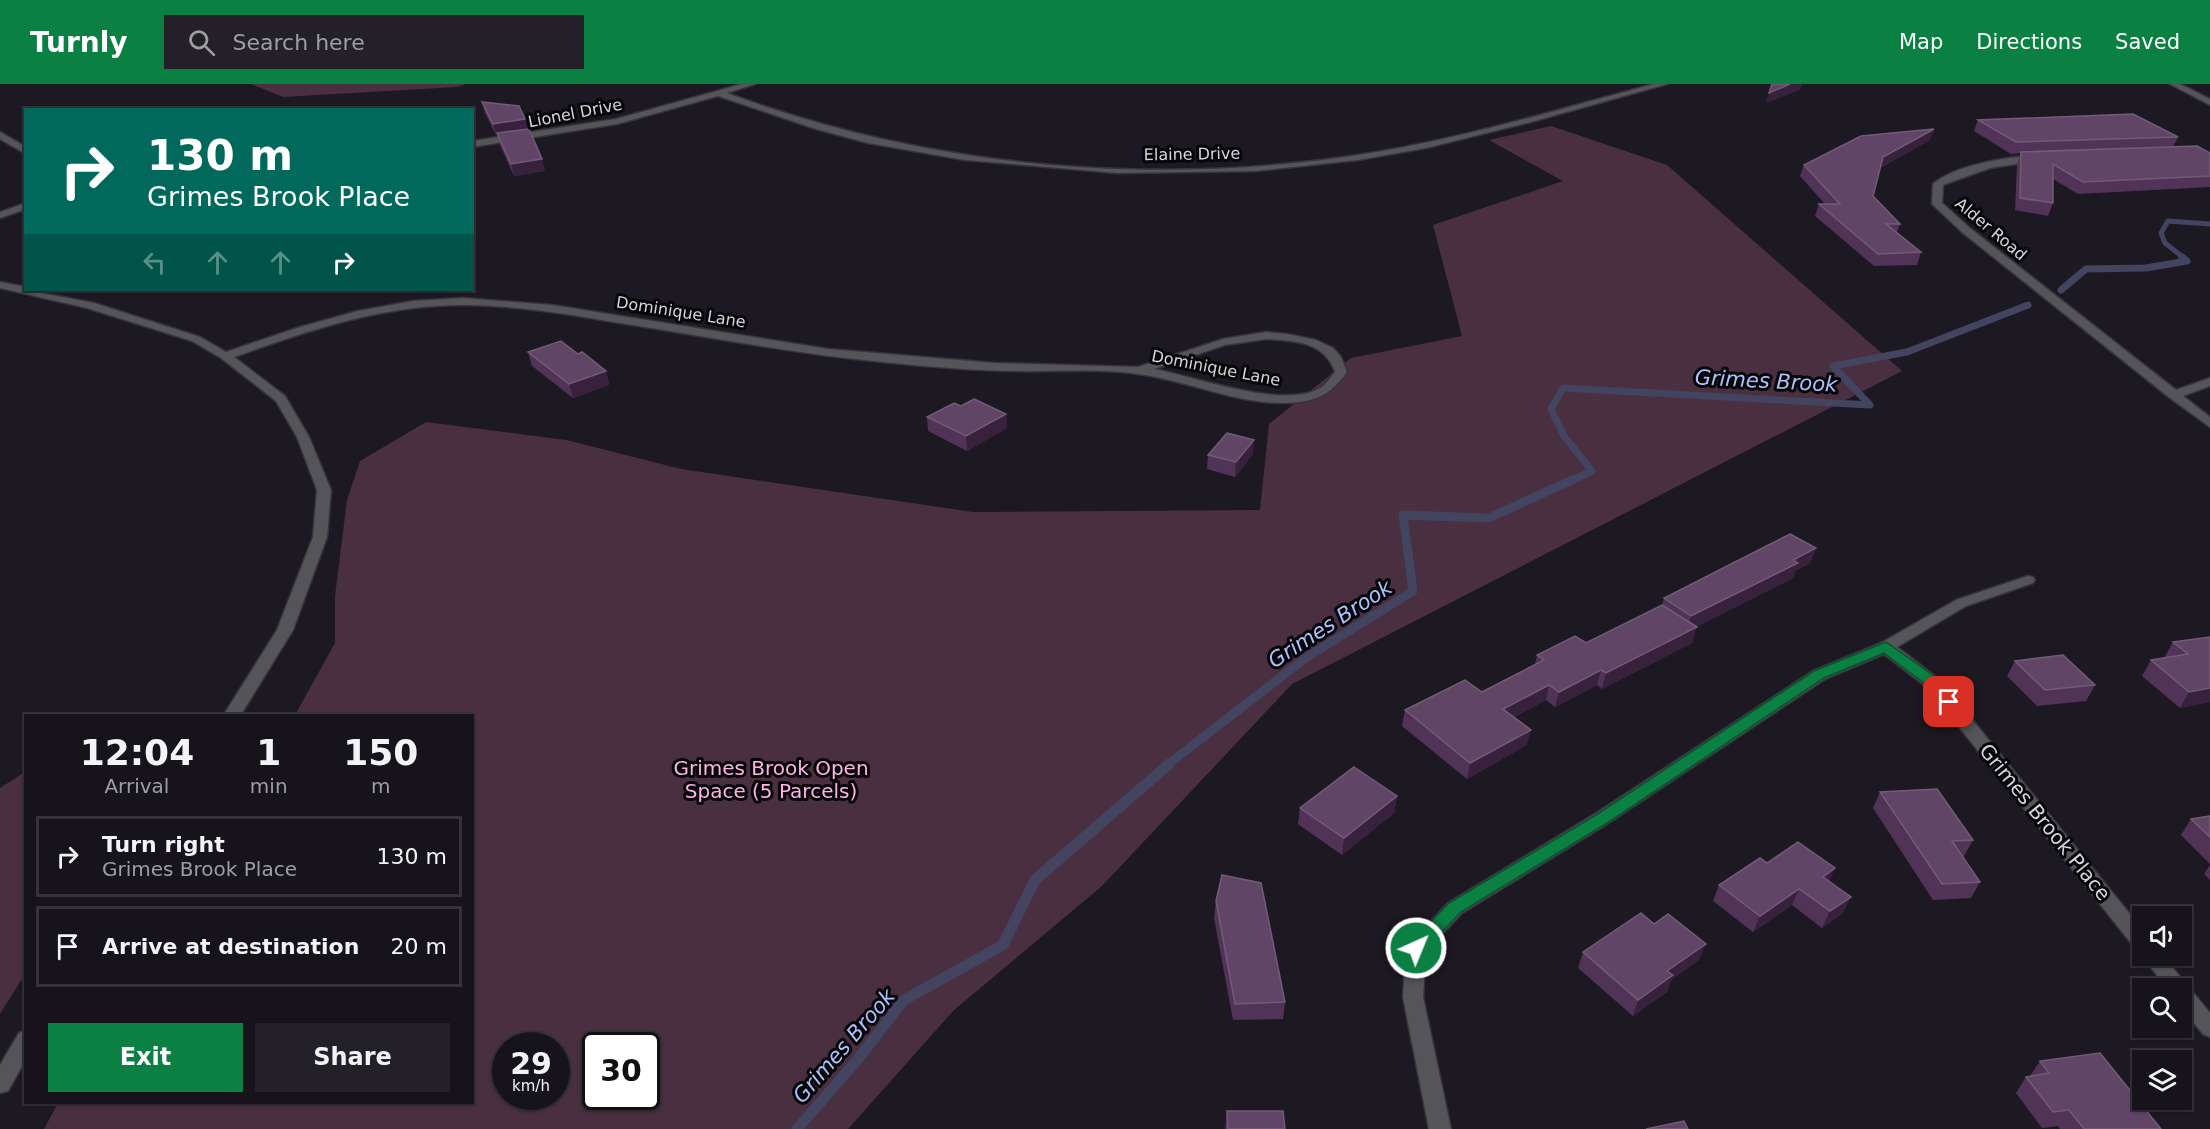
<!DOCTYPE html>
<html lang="en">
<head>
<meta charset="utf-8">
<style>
	:root { --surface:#16131a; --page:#232027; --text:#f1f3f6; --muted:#9e9ea2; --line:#353239; --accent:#0b8043 }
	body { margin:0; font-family:"DejaVu Sans",sans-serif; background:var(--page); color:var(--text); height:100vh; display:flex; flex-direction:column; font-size:22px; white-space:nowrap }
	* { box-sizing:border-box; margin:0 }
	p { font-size:20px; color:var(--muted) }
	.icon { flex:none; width:33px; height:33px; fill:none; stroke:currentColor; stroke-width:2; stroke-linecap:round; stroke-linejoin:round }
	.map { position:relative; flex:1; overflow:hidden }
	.drawer { position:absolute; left:24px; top:630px; width:450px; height:390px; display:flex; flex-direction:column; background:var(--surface); border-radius:0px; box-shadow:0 2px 4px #0004,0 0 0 2px var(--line) }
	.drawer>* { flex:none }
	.hud { position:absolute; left:24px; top:24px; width:450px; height:183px; border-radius:0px; box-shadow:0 2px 4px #0004,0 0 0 2px var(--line); background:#00695c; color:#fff; overflow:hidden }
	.buttons { position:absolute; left:2132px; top:822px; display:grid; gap:12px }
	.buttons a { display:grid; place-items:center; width:60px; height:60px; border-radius:0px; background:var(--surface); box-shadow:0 2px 4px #0004,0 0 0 2px var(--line); font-size:30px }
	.speed { position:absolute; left:492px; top:948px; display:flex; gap:12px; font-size:30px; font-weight:700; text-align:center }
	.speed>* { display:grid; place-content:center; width:78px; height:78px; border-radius:50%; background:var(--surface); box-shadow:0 2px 4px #0004,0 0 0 2px var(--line); line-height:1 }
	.speed small { font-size:15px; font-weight:400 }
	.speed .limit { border:3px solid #111; border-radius:9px; background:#fff; color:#111 }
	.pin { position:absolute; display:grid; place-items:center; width:51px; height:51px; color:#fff; margin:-26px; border-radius:12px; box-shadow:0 3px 9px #0006 }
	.me { position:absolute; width:66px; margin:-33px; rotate:44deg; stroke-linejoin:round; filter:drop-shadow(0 0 4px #0008) }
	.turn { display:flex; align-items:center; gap:21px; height:126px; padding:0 24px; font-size:27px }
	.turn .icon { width:78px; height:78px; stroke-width:2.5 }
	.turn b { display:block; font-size:42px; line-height:51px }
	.lanes { display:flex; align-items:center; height:57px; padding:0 24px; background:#0003; justify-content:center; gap:30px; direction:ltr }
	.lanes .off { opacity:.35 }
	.eta { display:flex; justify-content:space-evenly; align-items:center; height:102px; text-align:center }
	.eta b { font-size:36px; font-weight:800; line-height:42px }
	.button { display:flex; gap:12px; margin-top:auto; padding:12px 24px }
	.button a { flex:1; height:69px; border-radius:0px; background:var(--accent); color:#fff; font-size:24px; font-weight:800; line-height:69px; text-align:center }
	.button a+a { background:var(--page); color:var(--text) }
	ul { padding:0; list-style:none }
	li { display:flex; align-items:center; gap:18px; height:81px; margin:0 12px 9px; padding:0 12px; border:3px solid var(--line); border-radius:0px }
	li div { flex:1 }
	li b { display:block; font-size:22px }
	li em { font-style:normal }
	header { display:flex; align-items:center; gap:36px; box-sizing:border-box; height:84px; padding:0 30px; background:var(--accent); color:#fff }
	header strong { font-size:28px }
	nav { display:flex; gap:33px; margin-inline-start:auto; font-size:21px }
	.search { width:420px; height:54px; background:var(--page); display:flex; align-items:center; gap:15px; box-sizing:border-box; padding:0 21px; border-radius:0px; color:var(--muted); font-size:22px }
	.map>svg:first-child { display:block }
	.green { fill:#4a2f41; fill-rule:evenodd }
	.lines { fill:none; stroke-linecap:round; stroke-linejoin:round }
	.stream-far3 { stroke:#424460; stroke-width:5 }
	.stream-far2 { stroke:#424460; stroke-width:7 }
	.stream-far1 { stroke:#424460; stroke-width:9 }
	.stream { stroke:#424460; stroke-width:11 }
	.minor-casing { stroke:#37333c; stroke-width:3 }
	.minor { fill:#545459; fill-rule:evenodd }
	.wall { fill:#523358 }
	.shaded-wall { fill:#37213c }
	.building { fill:#604566; stroke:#735b78; stroke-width:1.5 }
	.route { fill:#0b8043; stroke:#07532c; stroke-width:1.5 }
	.labels { text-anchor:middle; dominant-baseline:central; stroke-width:6; stroke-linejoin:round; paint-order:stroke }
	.far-street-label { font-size:16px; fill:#d7d5db; stroke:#070609 }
	.park-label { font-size:20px; fill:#feb3e5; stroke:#070609 }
	.street-label { font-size:20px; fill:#d7d5db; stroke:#070609 }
	.water-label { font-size:21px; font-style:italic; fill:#abc2fc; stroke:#070609 }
</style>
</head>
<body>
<header>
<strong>Turnly</strong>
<div class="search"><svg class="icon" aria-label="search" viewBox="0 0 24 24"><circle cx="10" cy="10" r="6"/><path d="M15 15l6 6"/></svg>Search here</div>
<nav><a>Map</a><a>Directions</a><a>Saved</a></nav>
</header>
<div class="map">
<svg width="2210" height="1045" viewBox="0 0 2210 1045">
	<rect width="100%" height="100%" fill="#1d1922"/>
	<g class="green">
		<path d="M251 0H466L457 3 283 13Z"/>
		<path d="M1551 42 1667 81 1902 287 1292 600 1102 802 954 926 848 1045H44L58 1019 472 1018V632L295 631 335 559V512L347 416 360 377 426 338 566 356 681 385 973 428 1260 426 1269 340 1351 274 1462 252 1433 141 1563 97 1489 56ZM506 962H556V1012H506ZM596 962H646V1012H596Z"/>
		<path d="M25 688V890L0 930V704Z"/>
	</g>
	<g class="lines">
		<path class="stream-far3" d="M2184 174 2165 159 2161 149 2168 137 2210 140"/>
		<g class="stream-far2">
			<path d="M2061 206 2086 185 2146 184 2187 177 2182 173"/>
			<path d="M1571 397 1592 387 1564 352 1551 325 1563 304 1870 321 1833 282 1907 268 2028 221"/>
		</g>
		<path class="stream-far1" d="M1167 681 1307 573 1413 507 1403 431 1489 434 1574 395"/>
		<path class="stream" d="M797 1045 858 975 904 916 1003 861 1035 796 1169 680"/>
		<defs>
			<g id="minor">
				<path d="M742 0H755L727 9C926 83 1148 103 1358 71 1458 56 1556 26 1654 0H1667L1531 38 1426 64 1358 76 1255 87 1117 89 965 76 868 59 816 45 718 12 617 40 472 63V57L616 35Z"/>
				<path d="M2170 0H2180L2210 15V21Z"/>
				<path d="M0 48 26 63V70L0 55Z"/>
				<path d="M2039 71 2044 74 2042 76 1990 84 1943 101 1942 119 1971 145 2176 306 2210 294V302L2183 312 2210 333V343L2170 314 1963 149 1932 120 1933 100C1957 80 2009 73 2039 71Z"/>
				<path d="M26 119V125L0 134V128Z"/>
				<path d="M0 198 26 203V206L94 219 200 253 226 268 300 243 358 227 413 217 463 214 552 221 828 265 994 279 1138 283 1223 255 1266 248 1287 250 1316 256 1333 264 1341 273 1347 288C1336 303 1326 313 1306 317 1250 327 1193 297 1138 290 1096 284 1054 288 1012 287 957 286 901 280 846 274 771 265 696 251 620 239 569 230 519 222 467 221 386 220 309 246 234 273L285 312 309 353 331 406 327 453 293 546 240 632H223L277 546 313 453 317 406 297 353 276 317 221 274 192 257 87 224 0 204ZM1266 255C1295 257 1324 257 1335 288 1331 292 1327 299 1323 302 1289 328 1193 292 1154 285L1225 261Z"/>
				<path d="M2028 492 2033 493 2035 496 2033 499 1966 522 1897 563 1940 596 2142 845V867L2135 864 1928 604 1884 570 1825 595 1607 740 1462 829 1426 867 1423 913 1451 1045H1429L1403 913 1406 864 1448 819 1595 730 1813 587 1881 559 1956 516Z"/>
				<path d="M2142 872H2163L2210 929V953L2203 950 2181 923V904H2167Z"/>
				<path d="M26 946V975L8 1007 0 1009V981L19 949Z"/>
			</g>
		</defs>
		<use href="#minor" class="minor-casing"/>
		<use href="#minor" class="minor"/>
	</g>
	<g class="wall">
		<path d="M482 18 525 35 527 45 545 87 514 92 500 61 498 51H496L485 29Z"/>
		<path d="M1978 36 2178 53 2173 63 2210 69V103L2078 110 2053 95V119L2048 132 2015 126 2017 80 2021 69 2011 70 1974 47Z"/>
		<path d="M1934 45 1930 56 1880 84 1873 112 1900 140 1897 148 1921 168 1917 181 1874 182 1815 132 1819 120H1825L1800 92 1804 81Z"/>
		<path d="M528 268 578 270 606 287 609 301 573 314 532 282Z"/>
		<path d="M961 322 1006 330 1007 344 967 367 928 347 927 333Z"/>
		<path d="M1253 370 1235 393 1207 385 1208 371Z"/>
		<path d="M1816 464 1810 479 1795 487 1793 494 1696 543 1692 559 1602 605 1597 601 1555 623 1546 616 1514 633 1527 661 1467 695 1402 642 1405 626 1482 608 1535 581 1537 571 1586 559 1662 522 1664 514Z"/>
		<path d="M2210 553V618L2180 624 2142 592 2151 576 2164 574 2173 558Z"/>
		<path d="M2015 577 2095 601 2086 617 2037 622 2007 592Z"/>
		<path d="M1880 708 1973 756 1964 772H1962L1980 798 1971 814 1933 816 1873 724Z"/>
		<path d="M1397 712 1394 729 1342 771 1298 740 1300 724Z"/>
		<path d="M2210 732V780L2181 751 2191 735Z"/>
		<path d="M1767 779 1829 797 1843 829 1822 844 1792 821 1753 848 1713 817 1719 801Z"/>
		<path d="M2210 781V796L2204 790Z"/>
		<path d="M1216 817 1285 918 1283 935 1233 936 1214 834Z"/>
		<path d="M1583 868 1699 876 1671 896 1667 908 1633 932 1578 884Z"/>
		<path d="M2040 977 2161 1045H2060L2058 1042 2042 1044 2016 1009 2026 993 2030 992Z"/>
		<path d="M1227 1027 1285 1045H1225Z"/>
	</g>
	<g class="shaded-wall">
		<path d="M1790 0H1802L1800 6 1766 19 1769 9Z"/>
		<path d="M525 35 528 46 496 51 493 40Z"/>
		<path d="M1934 45 1930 56 1879 84 1883 73Z"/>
		<path d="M542 75 545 87 514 92 511 80Z"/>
		<path d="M606 287 609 301 573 314 569 300Z"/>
		<path d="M1006 330 1007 344 967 367 966 352Z"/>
		<path d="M1254 356 1253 370 1235 393 1236 378Z"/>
		<path d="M1816 464 1810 479 1795 487 1793 494 1686 548 1691 532Z"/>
		<path d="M1697 543 1692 559 1602 605 1606 589Z"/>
		<path d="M1601 586 1597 601 1555 623 1559 608Z"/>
		<path d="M1549 601 1546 616 1500 641 1503 625Z"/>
		<path d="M2210 604V618L2180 624 2189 608Z"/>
		<path d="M1531 646 1527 661 1467 695 1470 679Z"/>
		<path d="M1397 712 1394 729 1342 771 1344 754Z"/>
		<path d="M1835 784 1828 800 1823 793Z"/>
		<path d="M1799 805 1792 821 1753 848 1760 832Z"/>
		<path d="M1851 813 1843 829 1822 844 1830 827Z"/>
		<path d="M1706 860 1699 876 1671 896 1667 908 1633 932 1638 916 1667 887Z"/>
	</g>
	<g class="building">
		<path d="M1772 0H1790L1769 9Z"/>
		<path d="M482 18 519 22 525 35 493 40Z"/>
		<path d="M2133 30 2178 53 2016 58 1978 36Z"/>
		<path d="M529 45 542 75 511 80 497 49Z"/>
		<path d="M1934 45 1883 73 1873 112 1900 140H1886L1921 168 1878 170 1819 120H1840L1804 81 1861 52Z"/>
		<path d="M2197 62 2210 69V92L2083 98 2053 80V119L2020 114 2021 68Z"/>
		<path d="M561 257 578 270 582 268 606 287 569 300 528 268Z"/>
		<path d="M974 315 1006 330 966 352 927 333 954 319 961 322Z"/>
		<path d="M1227 349 1254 356 1236 378 1208 371Z"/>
		<path d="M1790 450 1816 464 1793 476 1798 479 1691 532 1664 514Z"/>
		<path d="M1662 521 1697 543 1606 589 1601 586 1559 608 1549 601 1503 625 1531 646 1470 679 1405 626 1465 596 1482 608 1544 576 1537 571 1575 552 1586 559Z"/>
		<path d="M2210 553V604L2189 608 2151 576 2188 570 2173 558Z"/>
		<path d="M2063 571 2095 601 2045 606 2015 577Z"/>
		<path d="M1354 683 1397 712 1344 754 1300 724Z"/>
		<path d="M1937 705 1973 756 1952 757 1980 798 1942 800 1880 708Z"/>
		<path d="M2210 732V753L2191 735Z"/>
		<path d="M1798 758 1835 784 1823 793 1851 813 1830 827 1799 805 1760 832 1719 801 1760 774 1767 779Z"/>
		<path d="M1222 791 1261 799 1285 918 1235 920 1216 817Z"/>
		<path d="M1641 829 1654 840 1668 830 1706 860 1667 887 1673 891 1638 916 1583 868Z"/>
		<path d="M2100 969 2161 1045H2084L2069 1026 2053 1028 2026 993 2049 989 2040 977Z"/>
		<path d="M1227 1027H1283L1285 1045H1228Z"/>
		<path d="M1684 1037 1688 1045H1646Z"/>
	</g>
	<path class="route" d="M1886 558 1940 596 1957 618 1954 622H1944L1929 603 1884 569 1824 594 1607 739 1461 828 1422 869H1410L1407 864 1410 859 1449 819 1596 731 1814 587Z"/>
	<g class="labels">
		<g class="far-street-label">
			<text transform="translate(575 29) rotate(-11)">Lionel Drive</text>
			<text transform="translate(1192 70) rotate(-1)">Elaine Drive</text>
			<text transform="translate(1991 145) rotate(40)">Alder Road</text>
			<text transform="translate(681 228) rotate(9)">Dominique Lane</text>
			<text transform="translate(1216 284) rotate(11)">Dominique Lane</text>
		</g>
		<g class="park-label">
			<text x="771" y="684">Grimes Brook Open<tspan x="771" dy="23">Space (5 Parcels)</tspan></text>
		</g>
		<g class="street-label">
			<text transform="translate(2045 738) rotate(51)">Grimes Brook Place</text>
		</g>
		<g class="water-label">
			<text transform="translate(1766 297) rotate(3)">Grimes Brook</text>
			<text transform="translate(1330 540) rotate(-33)">Grimes Brook</text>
			<text transform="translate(844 962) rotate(-49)">Grimes Brook</text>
		</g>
	</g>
</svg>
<div class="buttons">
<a><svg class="icon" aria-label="sound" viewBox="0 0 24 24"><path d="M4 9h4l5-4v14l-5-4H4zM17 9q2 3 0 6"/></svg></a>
<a><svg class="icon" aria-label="search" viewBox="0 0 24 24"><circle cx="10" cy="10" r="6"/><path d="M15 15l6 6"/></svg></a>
<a><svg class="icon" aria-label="layers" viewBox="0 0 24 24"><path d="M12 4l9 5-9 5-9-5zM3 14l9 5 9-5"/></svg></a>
</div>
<div class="speed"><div>29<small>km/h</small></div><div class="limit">30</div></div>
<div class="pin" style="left:1949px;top:618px;background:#d93025"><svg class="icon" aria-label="arrive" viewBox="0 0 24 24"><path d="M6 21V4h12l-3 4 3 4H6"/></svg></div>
<svg class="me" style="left:1416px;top:864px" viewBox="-20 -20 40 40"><circle r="17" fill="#0b8043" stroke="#fff" stroke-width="3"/><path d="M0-11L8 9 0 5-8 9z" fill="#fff"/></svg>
<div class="hud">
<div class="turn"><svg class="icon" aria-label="right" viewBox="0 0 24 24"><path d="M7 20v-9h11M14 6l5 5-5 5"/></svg><div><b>130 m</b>Grimes Brook Place</div></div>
<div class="lanes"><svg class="icon off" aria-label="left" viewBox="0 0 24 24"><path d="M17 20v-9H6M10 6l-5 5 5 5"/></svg><svg class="icon off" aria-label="ahead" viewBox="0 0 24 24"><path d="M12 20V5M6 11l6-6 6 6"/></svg><svg class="icon off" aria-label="ahead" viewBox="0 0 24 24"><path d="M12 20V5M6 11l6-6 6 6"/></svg><svg class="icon" aria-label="right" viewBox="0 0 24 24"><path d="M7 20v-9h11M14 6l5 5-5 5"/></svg></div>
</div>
<section class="drawer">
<div class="eta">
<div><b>12:04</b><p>Arrival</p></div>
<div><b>1</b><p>min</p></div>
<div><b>150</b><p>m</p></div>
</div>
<ul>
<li><svg class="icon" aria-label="right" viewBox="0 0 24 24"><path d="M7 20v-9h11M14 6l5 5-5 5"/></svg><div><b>Turn right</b><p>Grimes Brook Place</p></div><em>130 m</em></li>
<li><svg class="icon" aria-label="arrive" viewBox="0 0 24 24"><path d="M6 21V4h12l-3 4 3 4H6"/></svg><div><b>Arrive at destination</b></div><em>20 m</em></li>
</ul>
<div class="button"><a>Exit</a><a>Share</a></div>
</section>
</div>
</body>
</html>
